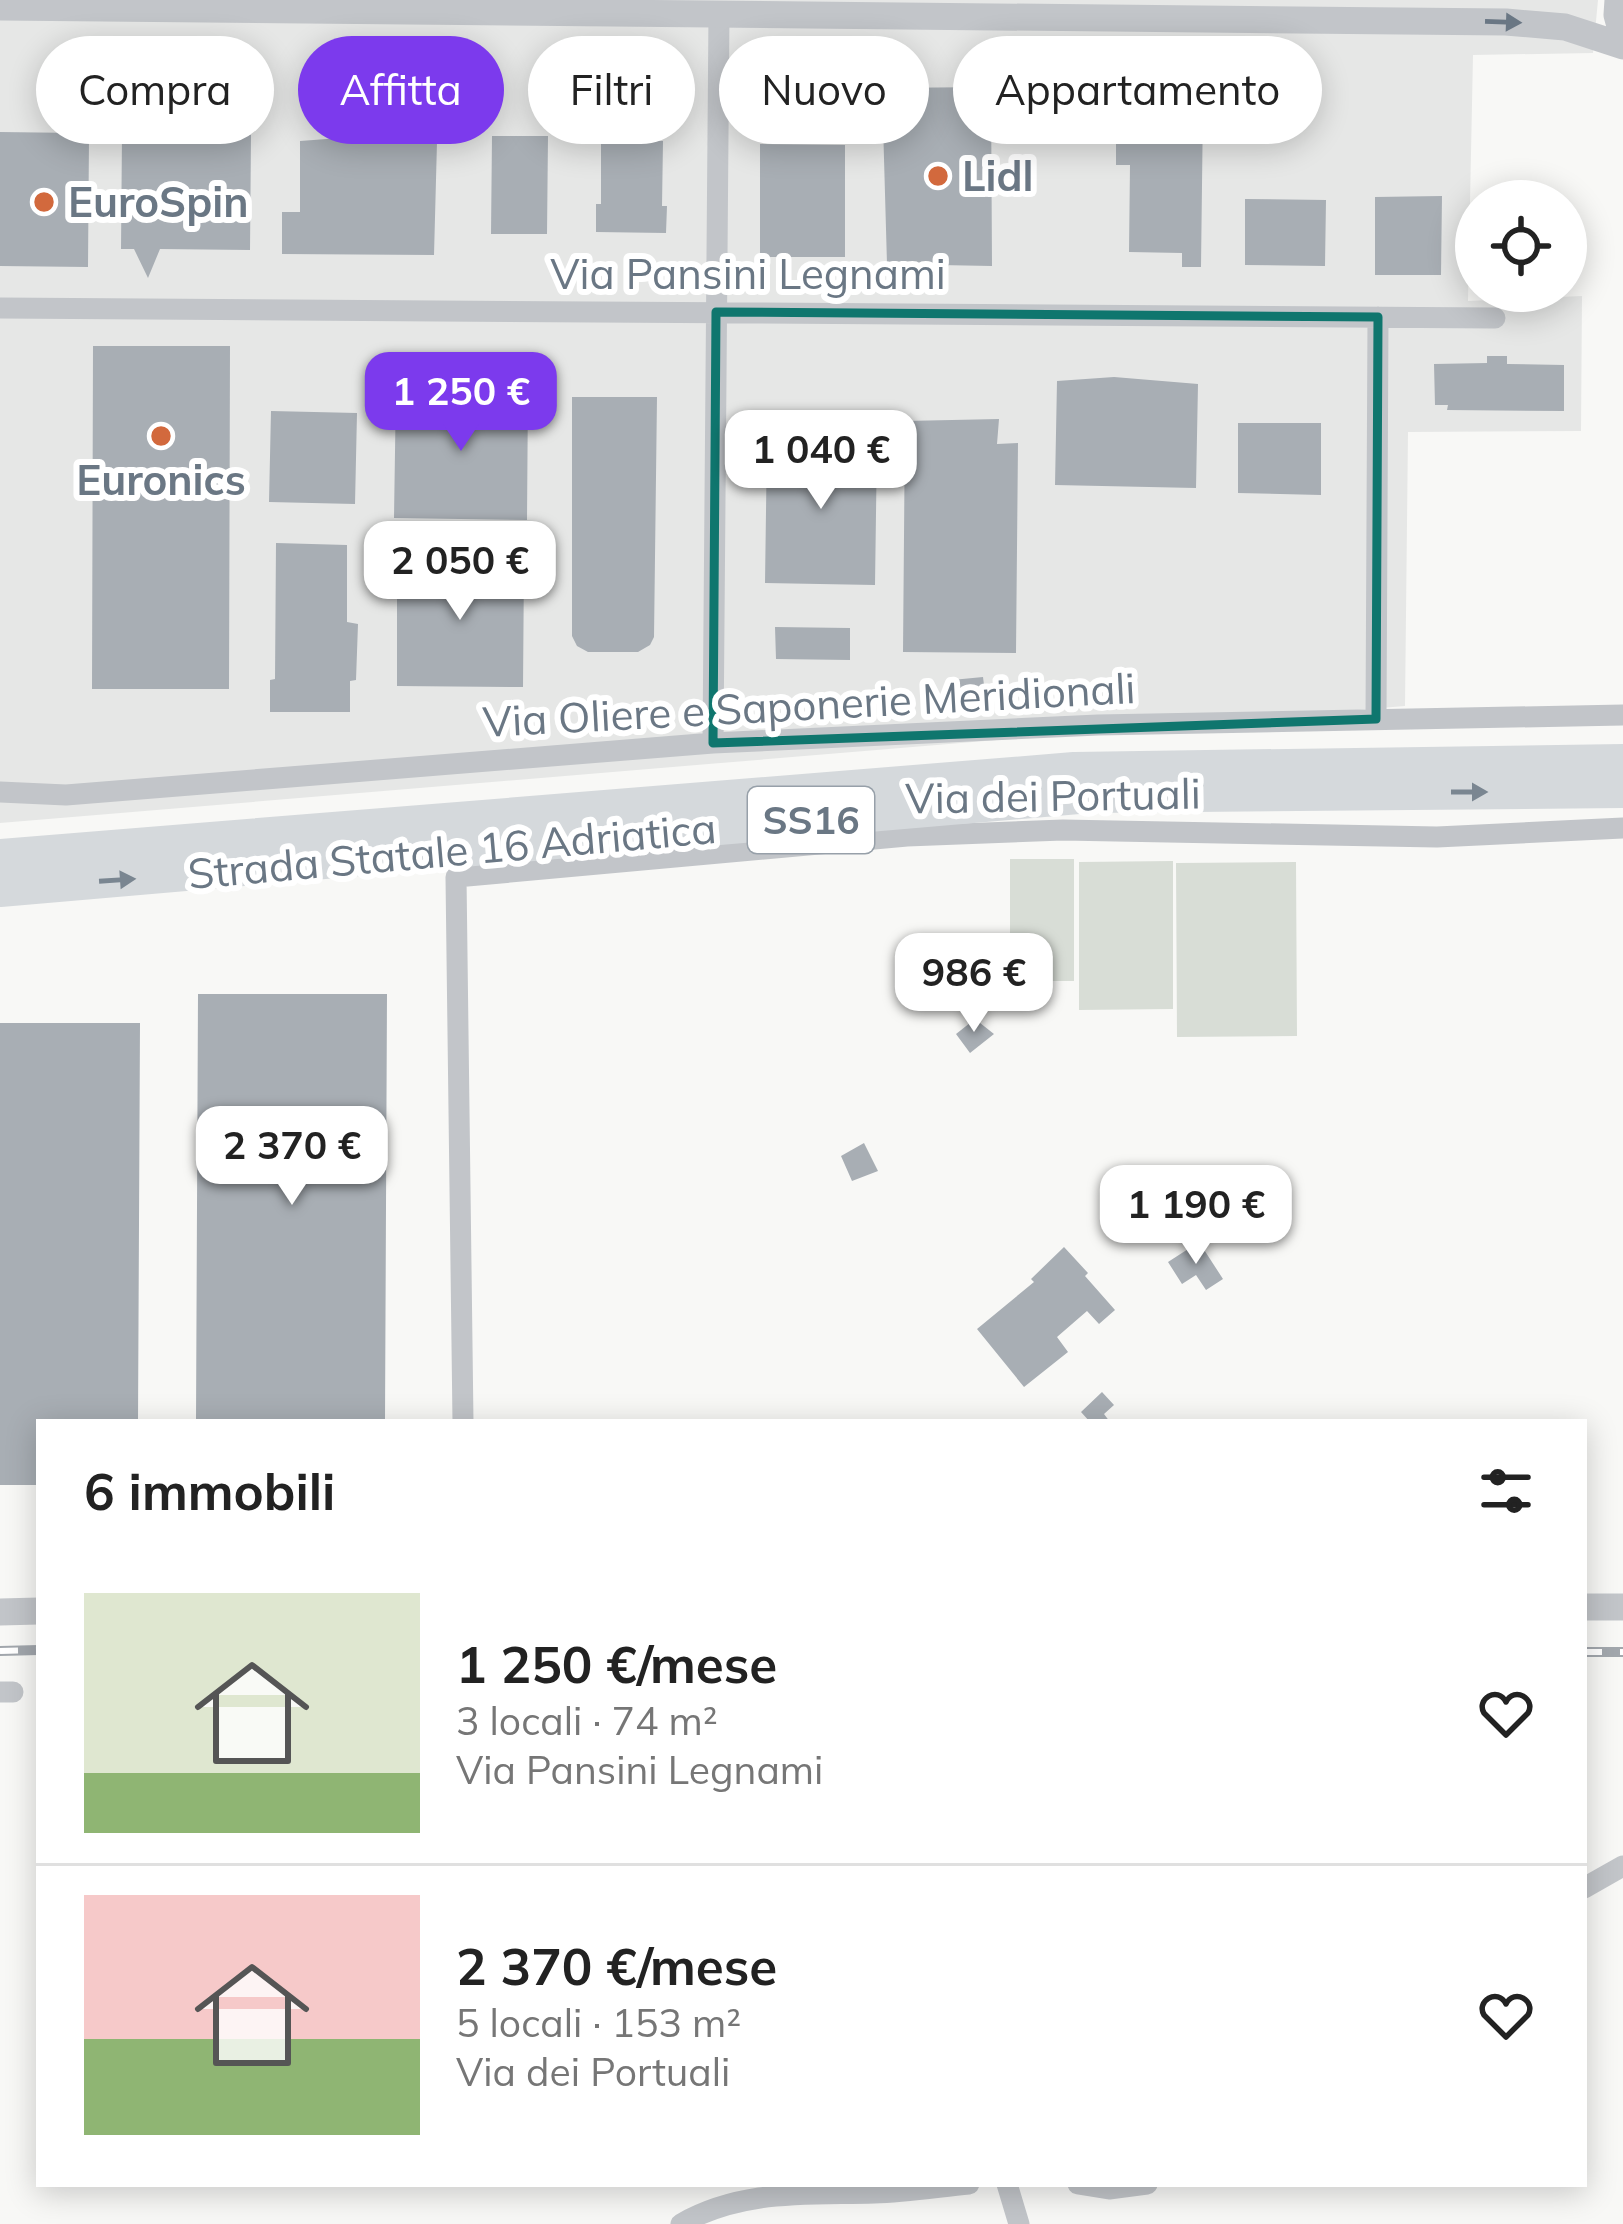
<!DOCTYPE html>
<html lang="it">
<meta charset="utf-8">
<style>
:root{--surface:#fff;--page:#f2f2f2;--text:#222;--muted:#767676;--line:#e0e0e0;--accent:#7c3aed}
body{margin:0;font-family:Mulish,sans-serif;background:var(--page);color:var(--text);height:100vh;display:flex;flex-direction:column;font-size:45px;white-space:nowrap}
*{box-sizing:border-box;margin:0}
p{font-size:39px;color:var(--muted)}
.icon{flex:none;width:66px;height:66px;fill:none;stroke:currentColor;stroke-width:2;stroke-linecap:round;stroke-linejoin:round}
.map{position:relative;flex:1;overflow:hidden}
.panel{position:absolute;left:36px;top:1419px;width:1551px;height:768px;display:flex;flex-direction:column;background:var(--surface);border-radius:0px;box-shadow:0 6px 30px #0003}
.panel>*{flex:none}
.top-card{position:absolute;left:36px;top:36px;width:1551px;height:108px;display:flex;gap:24px}
.fabs{position:absolute;left:1455px;top:180px;display:grid;gap:24px}
.fabs a{display:grid;place-items:center;width:132px;height:132px;border-radius:50%;background:var(--surface);box-shadow:0 6px 30px #0003;font-size:60px}
.price{position:absolute;translate:-50% -102px;padding:0 27px;border-radius:24px;background:#fff;color:#222;font-size:39px;line-height:78px;filter:drop-shadow(0 3px 6px #0008)}
.price::after{content:'';position:absolute;left:50%;top:72px;width:36px;height:27px;margin-left:-18px;background:inherit;clip-path:polygon(0 0,100% 0,50% 100%)}
.price.on{background:var(--accent);color:#fff}
ul{padding:0;list-style:none}
li{display:flex;align-items:center;gap:36px;height:300px;padding:0 48px}
li+li{border-top:3px solid var(--line)}
li span{display:grid;place-items:center;flex:none;width:336px;height:240px;border-radius:0px;color:#555}
li>.icon{margin-inline-start:auto}
span .icon{width:144px;height:144px;fill:#fffc;stroke-width:1}
li b{font-size:51px}
h2{display:flex;justify-content:space-between;align-items:center;height:144px;padding:0 48px;font-size:51px}
.pill{padding:0 42px;border-radius:54px;background:var(--surface);box-shadow:0 6px 30px #0003;font-size:42px;line-height:108px}
.pill.on{background:var(--accent);color:#fff}
.map>svg:first-child{display:block}
.built{fill:#e6e7e6}
.green{fill:#d8ddd6}
.building{fill:#a8aeb4}
.lines{fill:none;stroke-linecap:round;stroke-linejoin:round}
.minor{stroke:#c2c5c9;stroke-width:21}
.tertiary{stroke:#c2c5c9;stroke-width:27}
.trunk{stroke:#d5d9dc;stroke-width:36}
.rail-casing{stroke:#a2a7ad;stroke-width:10}
.rail{stroke:#fff;stroke-width:6;stroke-dasharray:18;stroke-linecap:butt}
.oneway{fill:#6a7784}
.oneway2{fill:#7a8691}
.marked{fill:none;stroke:#0f766e;stroke-width:9;stroke-linejoin:round}
.poi-dot{fill:#d2693d;stroke:#fff;stroke-width:4.5}
.labels{text-anchor:middle;stroke-width:12;stroke-linejoin:round;paint-order:stroke}
.shield{fill:#fff;stroke:#97a0a9;stroke-width:3}
.shield-label{font-size:39px;font-weight:bold;fill:#6a7784}
.poi-label{font-size:42px;font-weight:bold;fill:#6a7784;stroke:#fff;text-anchor:start}
.street-label{font-size:42px;fill:#6a7784;stroke:#fff}
</style>
<div class="map">
<svg width="1623" height="2224" viewBox="0 0 1623 2224">
<rect width="100%" height="100%" fill="#f8f8f6"/>
<!-- built -->
<path class="built" d="M0 0H1598L1593 53 1473 55 1468 301 1582 296 1581 431 1408 432 1405 706 0 823Z"/>
<!-- green -->
<path class="green" d="M1010 859H1074V981H1010Z
M1173 861V1009L1079 1010V862Z
M1296 862 1297 1036 1177 1037 1176 863Z"/>
<!-- building -->
<path class="building" d="M991 87 992 266 887 264 882 88Z
M1116 104H1203L1201 267H1182V253L1129 252 1130 165H1116Z
M0 132 77 133V137H89L88 267 0 266Z
M122 134 251 135 250 250 160 249 148 278 134 249H121Z
M492 136H548L547 234H491Z
M340 138 437 142 434 255 282 254V212H300V141Z
M601 139 663 141 662 206H667L666 233 596 232V204H601Z
M760 144 845 145V257H760Z
M1442 196 1441 275H1375V197Z
M1245 199 1326 200 1325 266 1245 265Z
M93 346H230L229 689H92Z
M1487 356H1507V364L1564 365V411L1447 410 1448 405H1435L1434 364 1487 363Z
M1114 377 1198 384 1196 488 1055 485 1057 381Z
M396 387 528 389 527 520 394 518Z
M572 397H657L654 637 650 645 638 652H588L577 646 572 636Z
M271 411 357 413 355 504 269 502Z
M999 419 997 444 1018 443 1016 653 903 652 905 421Z
M1238 423H1321V495L1238 493Z
M767 440 877 442 875 585 765 583Z
M276 543 347 545V622L358 624 356 680 350 681V712H270V680L275 679Z
M397 560 524 561 523 687 397 686Z
M775 627 850 628V660L776 659Z
M983 677 985 693 953 696 952 680Z
M198 994H387L385 1422H196Z
M975 1019 994 1034 970 1053 956 1034Z
M0 1023H140L138 1422H39V1485H0Z
M864 1143 878 1171 852 1181 841 1156Z
M1250 1180 1277 1207 1252 1231 1226 1205Z
M1199 1242 1223 1279 1206 1290 1196 1275 1182 1284 1168 1262Z
M1064 1247 1088 1273 1085 1276 1115 1310 1099 1324 1087 1311 1057 1337 1068 1352 1024 1387 977 1329 1034 1282 1031 1279Z
M1102 1392 1114 1405 1104 1414 1110 1422H1090L1081 1412Z"/>
<g class="lines">
<!-- minor -->
<path class="minor" d="M0 308 1495 318
M1376 719 1378 317
M713 743 719 12
M0 792 66 795 713 743 1098 725 1623 715
M463 1422 456 877 907 836 1063 830 1437 837 1623 828
M0 1692H13
M1584 1888 1623 1866
M1007 2184 1019 2224
M1078 2184 1109 2189 1147 2184
M681 2224C742 2189 807 2195 874 2193 906 2192 938 2187 969 2184"/>
<!-- tertiary -->
<path class="tertiary" d="M1618 0 1617 15 1623 37
M0 7 1506 22 1565 27 1623 46
M1584 1607H1623
M0 1612 39 1611"/>
<!-- trunk -->
<path class="trunk" d="M0 857 1074 770 1623 762
M0 889 1090 795 1623 790"/>
<defs>
<path id="rail" d="M0 1651 39 1650
M1584 1652H1623"/>
</defs>
<!-- rail casing -->
<use href="#rail" class="rail-casing"/>
<!-- rail -->
<use href="#rail" class="rail"/>
</g>
<!-- one-way arrows -->
<defs><path id="oneway-solid" d="M-6-.8H1V-3.2L6.5 0L1 3.2V.8H-6Z" transform="scale(3)"/></defs>
<use class="oneway" href="#oneway-solid" transform="translate(1503 22) rotate(2)"/>
<g class="oneway2">
<use href="#oneway-solid" transform="translate(1469 792)"/>
<use href="#oneway-solid" transform="translate(117 880) rotate(-4)"/>
</g>
<!-- marked area -->
<path class="marked" d="M716 312 1378 317 1376 719 713 743Z"/>
<!-- markers -->
<g class="poi-dot">
<circle cx="938" cy="176" r="12"/>
<circle cx="44" cy="202" r="12"/>
<circle cx="161" cy="436" r="12"/>
</g>
<g class="labels">
<!-- shield labels -->
<rect class="shield" x="748" y="787" width="126" height="66" rx="9"/>
<g class="shield-label">
<text x="811" y="834">SS16</text>
</g>
<!-- poi labels -->
<g class="poi-label">
<text x="962" y="191">Lidl</text>
<text x="68" y="217">EuroSpin</text>
<text x="161" y="495" text-anchor="middle">Euronics</text>
</g>
<!-- street labels -->
<g class="street-label">
<text x="748" y="289">Via Pansini Legnami</text>
<text transform="translate(809 705) rotate(-3)" y="15">Via Oliere e Saponerie Meridionali</text>
<text transform="translate(1053 796) rotate(-1)" y="15">Via dei Portuali</text>
<text transform="translate(452 851) rotate(-5)" y="15">Strada Statale 16 Adriatica</text>
</g>
</g>
</svg>
<div class="fabs">
<a><svg class="icon" aria-label="locate" viewBox="0 0 24 24"><circle cx="12" cy="12" r="6"/><path d="M12 2v4M12 18v4M2 12h4M18 12h4"/></svg></a>
</div>
<b class="price on" style="left:461px;top:454px">1 250 €</b>
<b class="price" style="left:821px;top:512px">1 040 €</b>
<b class="price" style="left:460px;top:623px">2 050 €</b>
<b class="price" style="left:974px;top:1035px">986 €</b>
<b class="price" style="left:292px;top:1208px">2 370 €</b>
<b class="price" style="left:1196px;top:1267px">1 190 €</b>
<div class="top-card">
<a class="pill">Compra</a>
<a class="pill on">Affitta</a>
<a class="pill">Filtri</a>
<a class="pill">Nuovo</a>
<a class="pill">Appartamento</a>
</div>
<section class="panel">
<h2>6 immobili<svg class="icon" aria-label="filters" viewBox="0 0 24 24"><path d="M4 7h16M4 17h16"/><circle cx="9" cy="7" r="2"/><circle cx="15" cy="17" r="2"/></svg></h2>
<ul>
<li><span style="background:linear-gradient(#dfe7d0 75%,#8fb573 0)"><svg class="icon" aria-label="home" viewBox="0 0 24 24"><path d="M3 11l9-7 9 7M6 9v11h12V9"/></svg></span><div><b>1 250 €/mese</b><p>3 locali · 74 m²</p><p>Via Pansini Legnami</p></div><svg class="icon" aria-label="heart" viewBox="0 0 24 24"><path d="M12 20l-8-8c-3-5 5-10 8-4 3-6 11-1 8 4z"/></svg></li>
<li><span style="background:linear-gradient(#f6c9c9 60%,#8fb573 0)"><svg class="icon" aria-label="home" viewBox="0 0 24 24"><path d="M3 11l9-7 9 7M6 9v11h12V9"/></svg></span><div><b>2 370 €/mese</b><p>5 locali · 153 m²</p><p>Via dei Portuali</p></div><svg class="icon" aria-label="heart" viewBox="0 0 24 24"><path d="M12 20l-8-8c-3-5 5-10 8-4 3-6 11-1 8 4z"/></svg></li>
</ul>
</section>
</div>
